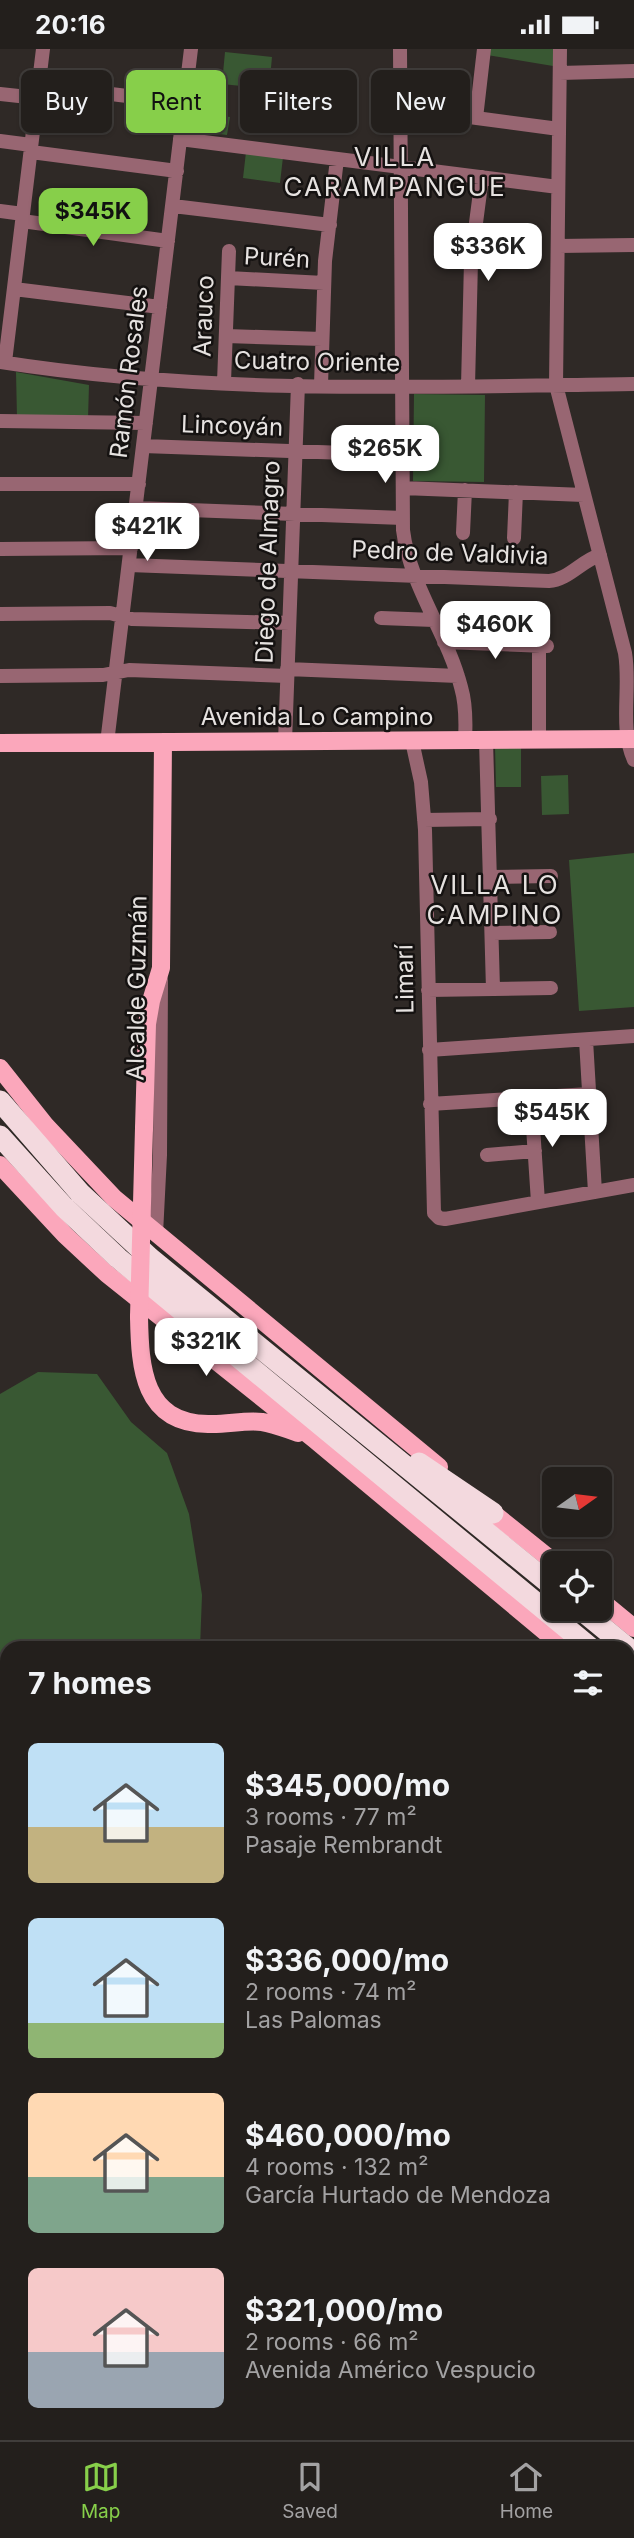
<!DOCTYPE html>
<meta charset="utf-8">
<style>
:root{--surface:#231f1c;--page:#2b2725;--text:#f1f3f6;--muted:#a3a2a3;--line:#403d3b;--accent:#87cf4a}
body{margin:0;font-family:Inter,sans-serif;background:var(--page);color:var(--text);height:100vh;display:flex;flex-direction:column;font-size:26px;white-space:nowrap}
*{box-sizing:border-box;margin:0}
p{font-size:23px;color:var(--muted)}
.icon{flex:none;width:38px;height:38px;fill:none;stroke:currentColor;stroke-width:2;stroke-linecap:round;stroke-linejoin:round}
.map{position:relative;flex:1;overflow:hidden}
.panel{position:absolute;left:0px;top:1592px;width:635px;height:800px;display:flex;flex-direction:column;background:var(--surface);border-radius:21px 21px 0 0;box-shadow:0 2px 5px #0004,0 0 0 2px var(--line)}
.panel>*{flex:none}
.guide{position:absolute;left:21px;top:21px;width:593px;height:63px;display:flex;gap:14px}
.needle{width:46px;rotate:76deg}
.buttons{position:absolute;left:542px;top:1418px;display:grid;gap:14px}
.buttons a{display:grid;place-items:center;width:70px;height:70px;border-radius:10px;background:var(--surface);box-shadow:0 2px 5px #0004,0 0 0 2px var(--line);font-size:35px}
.price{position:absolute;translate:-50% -60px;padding:0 16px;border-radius:14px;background:#fff;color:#222;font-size:23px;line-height:46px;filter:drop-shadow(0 2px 4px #0008)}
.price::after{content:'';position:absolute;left:50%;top:42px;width:21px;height:16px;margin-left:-10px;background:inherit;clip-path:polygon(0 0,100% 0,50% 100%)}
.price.current{background:var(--accent);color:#111}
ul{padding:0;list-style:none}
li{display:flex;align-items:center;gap:21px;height:175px;padding:0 28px}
li span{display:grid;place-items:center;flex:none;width:196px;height:140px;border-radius:10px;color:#555}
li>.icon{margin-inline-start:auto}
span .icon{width:84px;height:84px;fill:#fffc;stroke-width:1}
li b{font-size:30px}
h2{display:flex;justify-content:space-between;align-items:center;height:84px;padding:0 28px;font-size:30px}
.pill{padding:0 24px;border-radius:10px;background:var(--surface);box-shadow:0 2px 5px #0004,0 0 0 2px var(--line);font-size:24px;line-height:63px}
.pill.current{background:var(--accent);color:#111}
.status{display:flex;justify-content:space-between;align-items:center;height:49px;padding:0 35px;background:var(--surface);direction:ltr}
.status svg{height:19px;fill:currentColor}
.menu{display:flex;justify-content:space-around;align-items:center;height:98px;border-top:2px solid var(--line);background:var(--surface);font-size:19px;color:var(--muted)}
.menu a{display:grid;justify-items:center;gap:4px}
.menu .current{color:var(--accent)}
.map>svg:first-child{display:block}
.green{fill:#395833}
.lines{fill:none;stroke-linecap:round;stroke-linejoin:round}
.minor{stroke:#986672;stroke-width:14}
.major{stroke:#fba7bb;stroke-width:18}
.highway{stroke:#f3d9de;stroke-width:21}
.major-bridge{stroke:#fba7bb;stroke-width:18}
.labels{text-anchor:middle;stroke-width:5;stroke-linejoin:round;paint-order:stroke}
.street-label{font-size:24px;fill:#e6e2e0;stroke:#151211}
.neighbourhood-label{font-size:26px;letter-spacing:2px;fill:#e6e2e0;stroke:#151211}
</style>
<div class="status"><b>20:16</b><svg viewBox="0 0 49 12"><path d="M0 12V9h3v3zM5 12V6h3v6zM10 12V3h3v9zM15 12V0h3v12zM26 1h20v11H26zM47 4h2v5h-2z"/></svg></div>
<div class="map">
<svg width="634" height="2391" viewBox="0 0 634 2391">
<rect width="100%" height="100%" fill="#2f2926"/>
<!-- green -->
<path class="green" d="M487 0H555L553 17 487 6Z
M225 3 272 8 269 40 222 35Z
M195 64 230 68 227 86 192 82Z
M246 103 283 108 280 134 243 129Z
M16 323 89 336 88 370 17 369Z
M414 345 485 346 484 433 413 432Z
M495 698H521V738H496Z
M568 726 569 765 542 766 541 727Z
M634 804V958L579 962 569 811Z
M38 1323 97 1325 131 1373 167 1404 189 1465 202 1546 200 1599 7 1600V1907L0 1900V1345Z
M7 2294V2385H518L522 2391H0V2304Z"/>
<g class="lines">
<!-- minor -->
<path class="minor" d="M400 0 403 481C410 538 447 583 461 638 466 655 466 673 465 691
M560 0 556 336 625 604C631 640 619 678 634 711
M560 24 634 22
M38 36 184 54
M0 45 37 49
M401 59 559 80
M476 69 484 0
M180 90 558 138
M0 92 31 96
M31 103 177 122
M173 157 330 176
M0 162 23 165
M22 172 168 192
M558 197 634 196
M228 229 324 234
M14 240 160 258
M226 287 322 290
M0 313C208 346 424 338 634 335
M5 313 43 0
M224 333 229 202
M321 336 325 212 337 110
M468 337 471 212 482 128
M0 372 146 374
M143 397 403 406
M0 435H139
M403 439 584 446
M136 459 403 469
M463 484 465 441
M514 489 516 443
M0 500 131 499
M129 516 549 532C568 531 581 512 600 506
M0 565 110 564 132 570 289 574
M381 569 434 571
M444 593 547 597
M287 620 458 627
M0 627 103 626 129 621 287 627
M486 691 493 940
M539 691V596
M412 692 421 733 425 781 434 1164 439 1169 445 1170 634 1136
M285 693 298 335
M107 694 191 0
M424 771 490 770
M491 828 551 827
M492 884 550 883
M428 941 551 939
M586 991 595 1143
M429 1001 634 987
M531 1048 538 1153
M430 1055 589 1045
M487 1106 535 1102
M156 1185 160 1106 161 931
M628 1735 634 1734
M551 2385 553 2391"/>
<!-- major -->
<path class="major" d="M0 694 634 690
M0 1019 46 1077 114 1149 439 1418
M144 1079 147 975 151 952 161 919 163 693
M0 1116 65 1186 107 1225 314 1390 566 1600
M139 1268C140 1319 143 1374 208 1375 226 1376 244 1371 262 1373 275 1375 286 1380 298 1384
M484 1457 555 1514
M600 1551 634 1579
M628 1650 634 1655"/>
<!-- highway -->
<path class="highway" d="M0 1052 80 1144 150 1209 555 1539
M0 1087 64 1158 118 1209 592 1600
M419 1414 493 1464
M579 1559 634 1604
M628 1629 634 1633"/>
<!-- major-bridge -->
<path class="major-bridge" d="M139 1268 144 1079"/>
</g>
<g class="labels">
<!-- street labels -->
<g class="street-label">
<text transform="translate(277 209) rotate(3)" y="8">Purén</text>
<text transform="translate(204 267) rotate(-88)" y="8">Arauco</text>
<text transform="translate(317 313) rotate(1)" y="8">Cuatro Oriente</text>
<text transform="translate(129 323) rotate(-83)" y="8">Ramón Rosales</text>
<text transform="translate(232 377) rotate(2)" y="8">Lincoyán</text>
<text transform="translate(450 504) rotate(2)" y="8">Pedro de Valdivia</text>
<text transform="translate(268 513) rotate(-88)" y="8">Diego de Almagro</text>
<text x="317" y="676">Avenida Lo Campino</text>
<text transform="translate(405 930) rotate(-91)" y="8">Limarí</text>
<text transform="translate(137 939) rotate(-89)" y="8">Alcalde Guzmán</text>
</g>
<!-- neighbourhood labels -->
<g class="neighbourhood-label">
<text x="395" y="117">VILLA<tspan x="395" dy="30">CARAMPANGUE</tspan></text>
<text x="495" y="845">VILLA LO<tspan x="495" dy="30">CAMPINO</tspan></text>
</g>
</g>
</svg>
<div class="buttons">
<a><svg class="needle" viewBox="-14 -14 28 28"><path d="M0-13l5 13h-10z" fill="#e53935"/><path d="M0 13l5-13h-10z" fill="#a3a2a3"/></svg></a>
<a><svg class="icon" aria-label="locate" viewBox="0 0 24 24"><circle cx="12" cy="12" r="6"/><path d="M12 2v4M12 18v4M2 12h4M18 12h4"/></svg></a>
</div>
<b class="price current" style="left:93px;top:199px">$345K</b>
<b class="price" style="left:488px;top:234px">$336K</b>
<b class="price" style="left:385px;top:436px">$265K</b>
<b class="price" style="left:147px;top:514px">$421K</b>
<b class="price" style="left:495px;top:612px">$460K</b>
<b class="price" style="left:552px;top:1100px">$545K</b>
<b class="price" style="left:206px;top:1329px">$321K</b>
<div class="guide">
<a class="pill">Buy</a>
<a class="pill current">Rent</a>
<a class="pill">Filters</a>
<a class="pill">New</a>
</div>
<section class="panel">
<h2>7 homes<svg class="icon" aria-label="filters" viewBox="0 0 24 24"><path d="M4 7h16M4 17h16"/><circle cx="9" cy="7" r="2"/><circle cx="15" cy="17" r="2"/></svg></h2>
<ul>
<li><span style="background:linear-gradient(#bfe0f5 60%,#c2b280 0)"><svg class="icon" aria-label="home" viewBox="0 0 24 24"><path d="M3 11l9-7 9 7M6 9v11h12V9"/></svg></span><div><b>$345,000/mo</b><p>3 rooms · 77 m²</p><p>Pasaje Rembrandt</p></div></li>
<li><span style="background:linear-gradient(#bfe0f5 75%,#8fb573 0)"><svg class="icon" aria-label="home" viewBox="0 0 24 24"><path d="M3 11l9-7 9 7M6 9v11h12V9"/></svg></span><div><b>$336,000/mo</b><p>2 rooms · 74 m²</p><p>Las Palomas</p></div></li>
<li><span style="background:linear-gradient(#ffd9b3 60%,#7fa58c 0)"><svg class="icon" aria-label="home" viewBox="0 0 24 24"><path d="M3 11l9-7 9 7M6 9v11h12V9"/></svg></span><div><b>$460,000/mo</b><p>4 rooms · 132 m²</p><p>García Hurtado de Mendoza</p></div></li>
<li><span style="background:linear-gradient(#f6c9c9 60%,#9aa5b1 0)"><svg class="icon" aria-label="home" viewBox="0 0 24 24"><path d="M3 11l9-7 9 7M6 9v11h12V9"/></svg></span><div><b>$321,000/mo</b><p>2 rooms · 66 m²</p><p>Avenida Américo Vespucio</p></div></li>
</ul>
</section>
</div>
<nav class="menu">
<a class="current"><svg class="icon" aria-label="map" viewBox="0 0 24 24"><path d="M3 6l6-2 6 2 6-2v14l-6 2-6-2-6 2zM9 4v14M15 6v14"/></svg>Map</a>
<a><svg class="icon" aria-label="saved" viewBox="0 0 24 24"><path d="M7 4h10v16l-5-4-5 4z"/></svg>Saved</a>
<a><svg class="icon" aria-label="home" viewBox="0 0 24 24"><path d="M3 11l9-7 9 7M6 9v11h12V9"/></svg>Home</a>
</nav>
